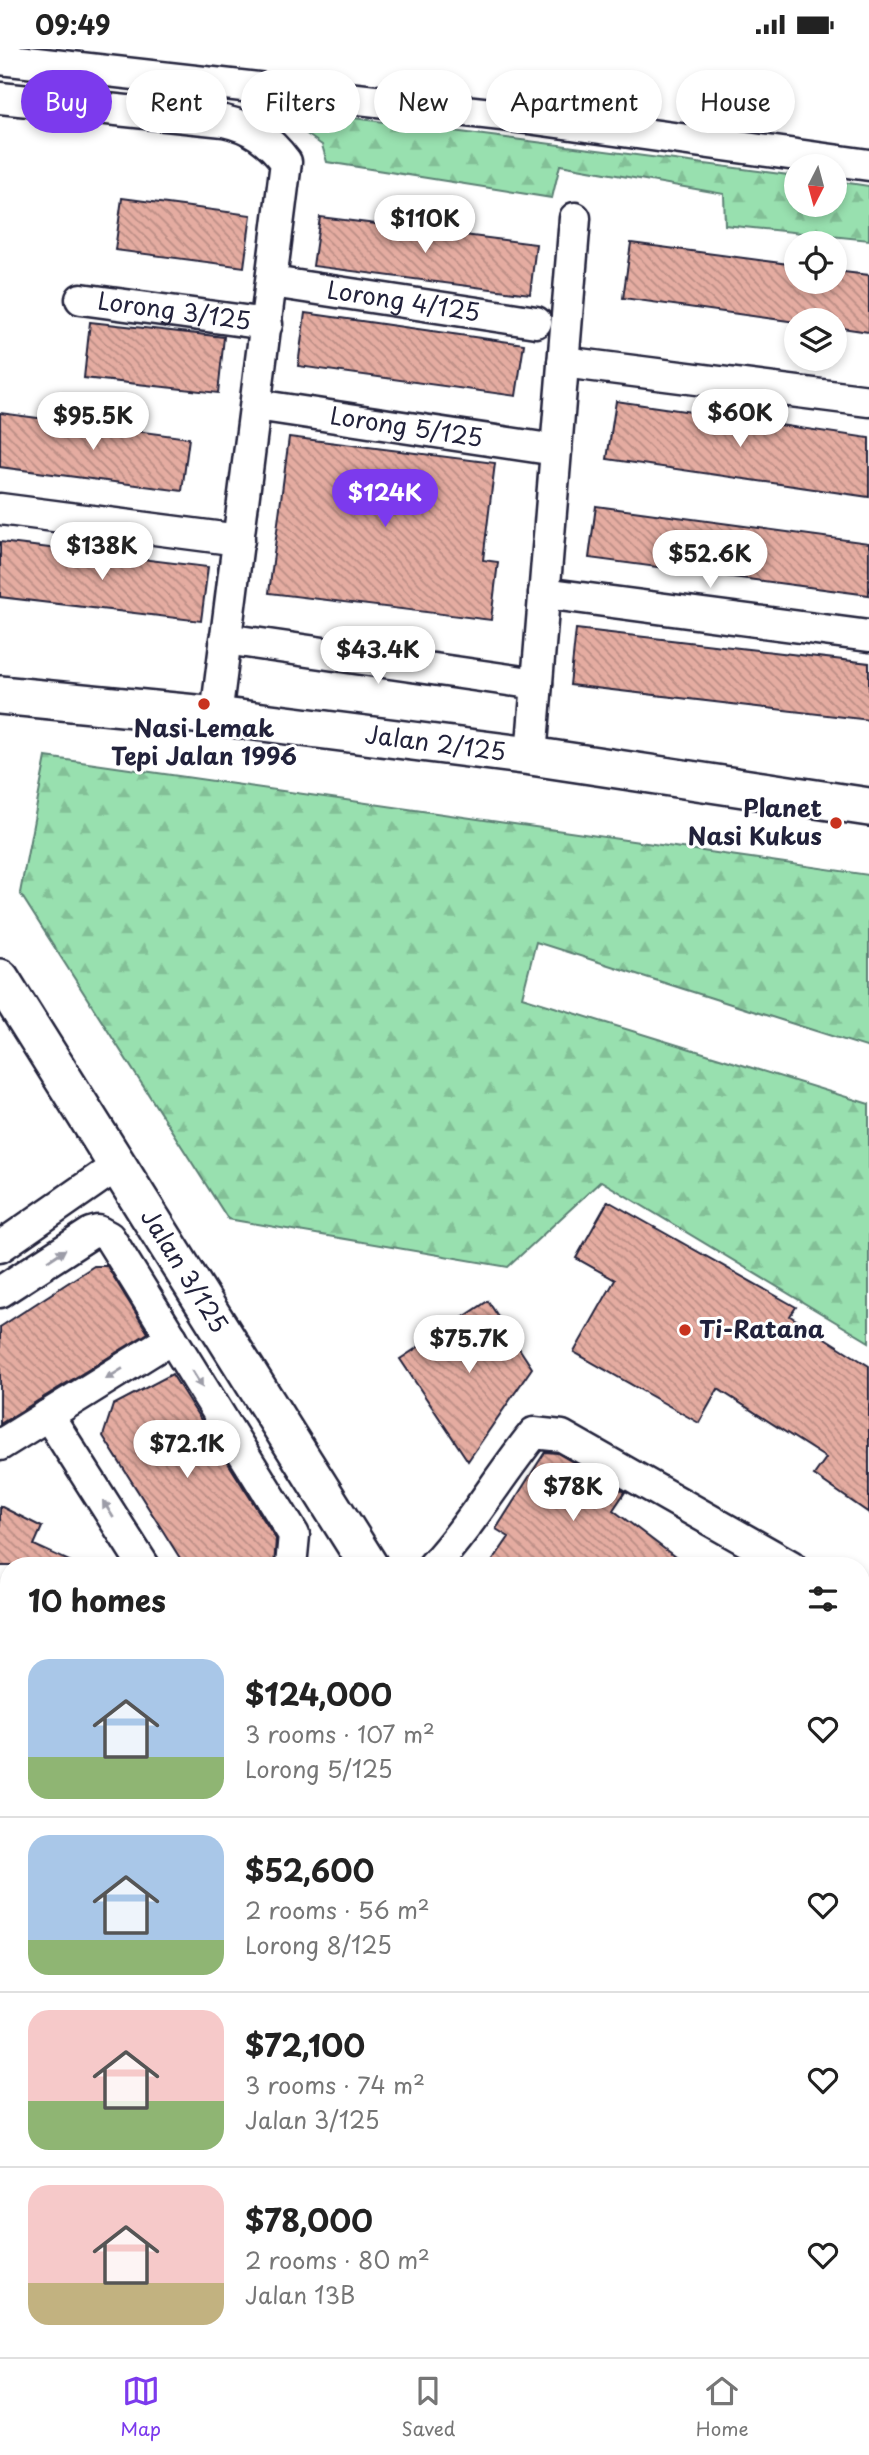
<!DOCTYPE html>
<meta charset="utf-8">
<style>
:root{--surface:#fff;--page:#f6f6f6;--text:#222;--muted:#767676;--line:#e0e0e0;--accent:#7c3aed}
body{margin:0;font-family:"Playpen Sans",sans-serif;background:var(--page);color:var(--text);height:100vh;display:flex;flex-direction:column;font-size:26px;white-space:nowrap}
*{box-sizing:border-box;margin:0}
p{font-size:23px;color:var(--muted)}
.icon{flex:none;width:38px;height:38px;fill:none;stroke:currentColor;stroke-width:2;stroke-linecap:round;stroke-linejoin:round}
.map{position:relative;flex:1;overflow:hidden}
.sheet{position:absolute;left:0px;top:1508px;width:870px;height:800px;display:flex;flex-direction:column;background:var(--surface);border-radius:28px 28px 0 0;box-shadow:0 4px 10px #0003}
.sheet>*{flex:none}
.hud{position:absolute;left:21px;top:21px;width:828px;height:63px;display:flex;gap:14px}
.needle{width:46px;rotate:186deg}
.tools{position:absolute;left:784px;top:105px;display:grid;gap:14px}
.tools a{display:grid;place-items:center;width:63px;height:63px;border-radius:50%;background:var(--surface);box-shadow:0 4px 10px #0003;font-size:35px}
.price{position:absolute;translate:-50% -60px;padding:0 16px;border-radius:24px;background:#fff;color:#222;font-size:23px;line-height:46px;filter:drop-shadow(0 2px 4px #0008)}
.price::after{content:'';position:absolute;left:50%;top:42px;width:21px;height:16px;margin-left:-10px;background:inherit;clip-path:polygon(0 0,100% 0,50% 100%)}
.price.on{background:var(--accent);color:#fff}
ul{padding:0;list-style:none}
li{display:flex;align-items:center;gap:21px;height:175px;padding:0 28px}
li+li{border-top:2px solid var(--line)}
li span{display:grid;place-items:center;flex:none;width:196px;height:140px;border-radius:21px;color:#555}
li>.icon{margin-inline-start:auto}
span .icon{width:84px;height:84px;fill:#fffc;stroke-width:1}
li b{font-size:30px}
h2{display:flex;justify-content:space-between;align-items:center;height:84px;padding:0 28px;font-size:30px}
.tag{padding:0 24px;border-radius:32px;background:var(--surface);box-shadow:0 4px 10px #0003;font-size:24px;line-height:63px}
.tag.on{background:var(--accent);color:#fff}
.status{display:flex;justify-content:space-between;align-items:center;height:49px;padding:0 35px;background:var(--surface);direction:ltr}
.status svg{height:19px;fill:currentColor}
.tab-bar{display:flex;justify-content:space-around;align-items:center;height:98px;border-top:2px solid var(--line);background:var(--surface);font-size:19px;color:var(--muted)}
.tab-bar a{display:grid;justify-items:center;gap:4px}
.tab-bar .on{color:var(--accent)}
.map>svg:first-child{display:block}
.forest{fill:url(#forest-firs);stroke:#5d8175;stroke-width:2}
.building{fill:url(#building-back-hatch);stroke:#22223b;stroke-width:2}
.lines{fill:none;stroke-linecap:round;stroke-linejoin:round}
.minor-casing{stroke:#22223b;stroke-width:35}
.tertiary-casing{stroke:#22223b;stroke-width:42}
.minor{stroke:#fff;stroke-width:30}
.tertiary{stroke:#fff;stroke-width:37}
.rail-casing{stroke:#22223b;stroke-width:8}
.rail{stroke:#fff;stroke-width:5;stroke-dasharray:16;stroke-linecap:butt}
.oneway{fill:#9c9ca7}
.poi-dot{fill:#c8321e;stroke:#fff;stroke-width:2.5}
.labels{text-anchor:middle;stroke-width:6;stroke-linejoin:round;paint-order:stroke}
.street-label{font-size:24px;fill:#22223b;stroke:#fff}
.poi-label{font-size:24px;font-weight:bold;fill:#22223b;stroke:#fff}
</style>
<div class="status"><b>09:49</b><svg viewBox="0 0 49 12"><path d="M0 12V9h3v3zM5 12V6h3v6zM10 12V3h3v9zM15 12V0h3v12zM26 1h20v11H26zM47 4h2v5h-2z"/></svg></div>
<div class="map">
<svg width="869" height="2308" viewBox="0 0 869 2308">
<defs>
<pattern id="forest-firs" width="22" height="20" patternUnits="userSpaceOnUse" patternTransform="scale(1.75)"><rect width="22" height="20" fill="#98e0af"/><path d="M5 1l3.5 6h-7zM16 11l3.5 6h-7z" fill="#83c097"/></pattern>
<pattern id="building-back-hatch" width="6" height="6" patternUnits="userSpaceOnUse" patternTransform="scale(1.75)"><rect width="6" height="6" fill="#e5aca1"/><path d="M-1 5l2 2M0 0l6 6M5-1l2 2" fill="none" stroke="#b98c84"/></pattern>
</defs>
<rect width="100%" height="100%" fill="#fff"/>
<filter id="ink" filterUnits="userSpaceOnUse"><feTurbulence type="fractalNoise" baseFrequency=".0143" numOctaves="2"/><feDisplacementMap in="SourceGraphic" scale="14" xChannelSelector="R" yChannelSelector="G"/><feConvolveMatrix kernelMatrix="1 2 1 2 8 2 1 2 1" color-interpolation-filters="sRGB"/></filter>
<g filter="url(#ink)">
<!-- forest -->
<path class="forest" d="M269 58 796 127V156H835V132L869 137V191L725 176 724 145 560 116 552 149 327 113 322 96Z
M46 708 869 826V999L536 893 522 948 869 1055V1293L601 1132 508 1218 228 1170 20 844Z"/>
<!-- building -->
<path class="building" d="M122 149 251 166 244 218 115 201Z
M320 168 536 195 530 245 313 217Z
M631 194 796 216V233H835V222L869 226V283L835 278V271L796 273 623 249Z
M305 264 524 295 516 347 298 317Z
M90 273 224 288 218 344 84 329Z
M616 352 869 389V448L607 410Z
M0 364 189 389 182 442 0 418Z
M289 388 495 414 483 511 498 513 491 571 269 544Z
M596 457 869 494V546L589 509Z
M0 493 208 518 201 572 0 548Z
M576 580 869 614V671L570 636Z
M608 1152 796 1258 790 1267 869 1317V1464L814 1426 826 1409 718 1340 699 1374 574 1303 615 1231 576 1209Z
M94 1217H107L148 1284 0 1375V1278Z
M488 1252 532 1319 468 1412 400 1310Z
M172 1325 276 1490 274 1517H185L103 1387 113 1356Z
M545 1403 557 1404 625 1443 613 1461 687 1517H489L509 1488 496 1480Z
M0 1457 42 1478 34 1496 80 1517H0Z"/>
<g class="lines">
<defs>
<g id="minor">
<path d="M0 10 528 69 869 116"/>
<path d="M0 49 224 72C251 78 269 90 286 113L216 667"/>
<path id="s1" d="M272 233 536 273"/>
<path id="s2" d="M81 250 267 275"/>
<path d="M563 313 869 352"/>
<path id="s3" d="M256 356 556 401"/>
<path d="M0 460 239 491"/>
<path d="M544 544 869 587"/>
<path d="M225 590 537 635"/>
<path d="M531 707 575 169"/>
<path d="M0 1198 118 1116"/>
<path d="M0 1243 91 1184 98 1182 109 1188 294 1486 291 1517"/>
<path d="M48 1366 144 1517"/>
<path d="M0 1396 172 1289"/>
<path d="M433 1517C471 1476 499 1427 534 1384L562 1387 791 1517"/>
<path d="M861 1557 869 1562"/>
<path d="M0 1734 9 1739"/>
</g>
<g id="tertiary">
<path id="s4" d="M0 646 216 667 531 707 869 758"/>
<path id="s5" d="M0 929 369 1517"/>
<path d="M861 1906 869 1910"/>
</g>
</defs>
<!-- minor casing -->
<use href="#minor" class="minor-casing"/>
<!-- tertiary casing -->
<use href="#tertiary" class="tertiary-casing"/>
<!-- minor -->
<use href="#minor" class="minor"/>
<!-- tertiary -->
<use href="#tertiary" class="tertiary"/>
<defs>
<path id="rail" d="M0 1838 9 1845
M0 1857 9 1863
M387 2300 391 2308
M399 2300 404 2308"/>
</defs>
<!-- rail casing -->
<use href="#rail" class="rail-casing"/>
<!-- rail -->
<use href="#rail" class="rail"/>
</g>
<!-- one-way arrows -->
<defs><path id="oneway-solid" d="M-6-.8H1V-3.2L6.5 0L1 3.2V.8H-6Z" transform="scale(1.75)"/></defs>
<g class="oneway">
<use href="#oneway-solid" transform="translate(57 1206) rotate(-33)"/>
<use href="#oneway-solid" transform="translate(114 1325) rotate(148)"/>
<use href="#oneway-solid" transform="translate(197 1330) rotate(58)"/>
<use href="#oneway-solid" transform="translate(108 1460) rotate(-122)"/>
</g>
</g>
<!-- markers -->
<g class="poi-dot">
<circle cx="204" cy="655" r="7"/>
<circle cx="836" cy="774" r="7"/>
<circle cx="685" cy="1281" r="7"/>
</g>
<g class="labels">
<!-- street labels -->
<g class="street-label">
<text dy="8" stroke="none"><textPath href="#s1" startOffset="133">Lorong 4/125</textPath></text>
<text dy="8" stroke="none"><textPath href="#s2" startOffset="94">Lorong 3/125</textPath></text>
<text dy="8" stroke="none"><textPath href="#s3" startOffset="152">Lorong 5/125</textPath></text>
<text dy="8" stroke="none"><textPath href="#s4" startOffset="438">Jalan 2/125</textPath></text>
<text dy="8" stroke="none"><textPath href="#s5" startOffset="346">Jalan 3/125</textPath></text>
</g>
<!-- poi labels -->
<g class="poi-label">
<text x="204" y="688">Nasi Lemak<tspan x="204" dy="28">Tepi Jalan 1996</tspan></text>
<text x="822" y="768" text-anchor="end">Planet<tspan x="822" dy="28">Nasi Kukus</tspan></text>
<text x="699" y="1289" text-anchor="start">Ti-Ratana</text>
</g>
</g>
</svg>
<div class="tools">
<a><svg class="needle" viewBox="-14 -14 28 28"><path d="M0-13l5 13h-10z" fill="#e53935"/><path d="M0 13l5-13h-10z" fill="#767676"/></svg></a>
<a><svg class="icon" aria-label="locate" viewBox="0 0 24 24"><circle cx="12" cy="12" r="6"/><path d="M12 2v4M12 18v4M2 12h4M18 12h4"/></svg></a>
<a><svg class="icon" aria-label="layers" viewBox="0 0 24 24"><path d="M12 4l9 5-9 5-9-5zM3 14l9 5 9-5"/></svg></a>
</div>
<b class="price" style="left:425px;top:206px">$110K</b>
<b class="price" style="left:740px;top:400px">$60K</b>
<b class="price" style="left:93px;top:403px">$95.5K</b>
<b class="price on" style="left:385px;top:480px">$124K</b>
<b class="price" style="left:102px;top:533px">$138K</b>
<b class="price" style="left:710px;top:541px">$52.6K</b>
<b class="price" style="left:378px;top:637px">$43.4K</b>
<b class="price" style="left:469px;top:1326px">$75.7K</b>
<b class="price" style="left:187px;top:1431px">$72.1K</b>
<b class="price" style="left:573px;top:1474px">$78K</b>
<div class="hud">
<a class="tag on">Buy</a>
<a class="tag">Rent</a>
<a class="tag">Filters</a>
<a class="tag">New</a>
<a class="tag">Apartment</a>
<a class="tag">House</a>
</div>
<section class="sheet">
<h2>10 homes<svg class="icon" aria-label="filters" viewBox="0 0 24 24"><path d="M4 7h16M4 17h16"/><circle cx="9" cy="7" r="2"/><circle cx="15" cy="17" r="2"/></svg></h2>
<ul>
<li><span style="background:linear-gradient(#a9c7e8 70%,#8fb573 0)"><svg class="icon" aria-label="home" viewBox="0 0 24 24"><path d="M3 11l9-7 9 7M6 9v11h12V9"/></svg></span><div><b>$124,000</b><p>3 rooms · 107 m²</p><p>Lorong 5/125</p></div><svg class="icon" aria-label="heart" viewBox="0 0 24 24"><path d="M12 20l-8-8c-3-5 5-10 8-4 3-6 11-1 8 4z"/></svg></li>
<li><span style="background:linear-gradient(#a9c7e8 75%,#8fb573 0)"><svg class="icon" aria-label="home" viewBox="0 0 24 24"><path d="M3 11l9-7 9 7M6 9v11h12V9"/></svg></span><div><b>$52,600</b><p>2 rooms · 56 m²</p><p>Lorong 8/125</p></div><svg class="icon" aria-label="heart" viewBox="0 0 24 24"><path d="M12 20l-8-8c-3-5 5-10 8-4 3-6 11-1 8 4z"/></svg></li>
<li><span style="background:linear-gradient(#f6c9c9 65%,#8fb573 0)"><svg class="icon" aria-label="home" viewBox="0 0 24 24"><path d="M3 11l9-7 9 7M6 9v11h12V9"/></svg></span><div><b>$72,100</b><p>3 rooms · 74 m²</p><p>Jalan 3/125</p></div><svg class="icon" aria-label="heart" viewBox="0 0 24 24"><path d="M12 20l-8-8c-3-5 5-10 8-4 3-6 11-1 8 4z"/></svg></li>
<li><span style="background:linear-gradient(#f6c9c9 70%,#c2b280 0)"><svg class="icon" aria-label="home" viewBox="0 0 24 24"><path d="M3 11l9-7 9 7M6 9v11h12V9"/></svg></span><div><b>$78,000</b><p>2 rooms · 80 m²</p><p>Jalan 13B</p></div><svg class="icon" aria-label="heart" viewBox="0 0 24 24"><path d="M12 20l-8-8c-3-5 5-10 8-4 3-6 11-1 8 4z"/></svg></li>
</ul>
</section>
</div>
<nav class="tab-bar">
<a class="on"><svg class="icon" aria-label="map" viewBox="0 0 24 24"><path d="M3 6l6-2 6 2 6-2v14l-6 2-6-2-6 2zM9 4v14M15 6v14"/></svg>Map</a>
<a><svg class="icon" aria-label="saved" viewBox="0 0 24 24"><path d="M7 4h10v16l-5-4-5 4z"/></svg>Saved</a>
<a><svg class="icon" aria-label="home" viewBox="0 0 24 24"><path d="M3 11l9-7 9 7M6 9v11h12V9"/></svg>Home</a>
</nav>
